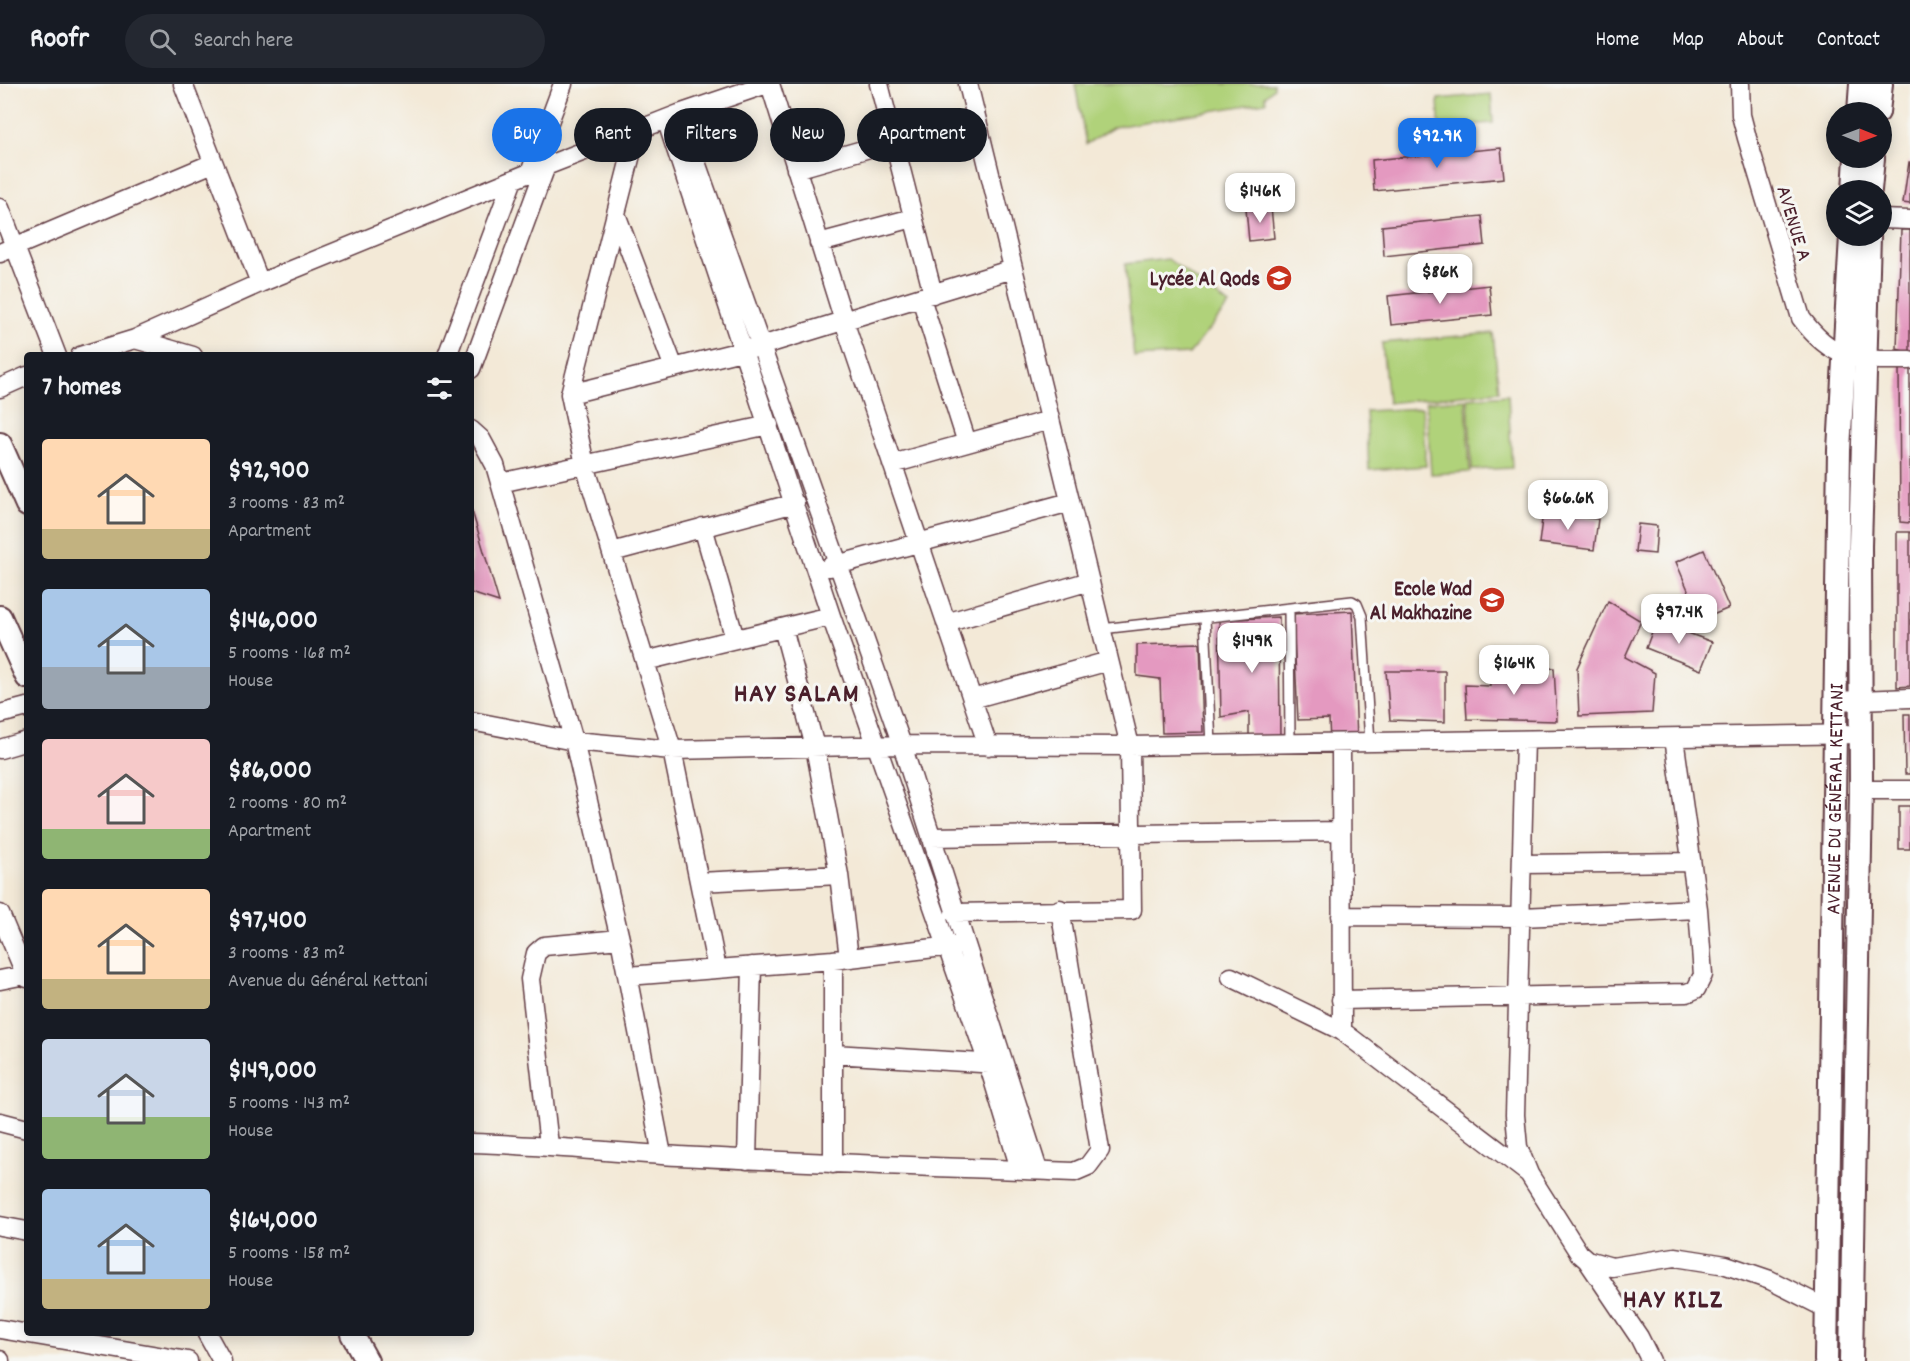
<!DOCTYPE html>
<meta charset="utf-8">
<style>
:root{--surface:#171b24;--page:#242831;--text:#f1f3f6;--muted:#9ea1a6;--line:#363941;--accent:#1a73e8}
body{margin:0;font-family:Dekko,sans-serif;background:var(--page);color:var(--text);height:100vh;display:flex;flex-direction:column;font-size:22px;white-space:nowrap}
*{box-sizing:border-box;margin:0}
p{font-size:20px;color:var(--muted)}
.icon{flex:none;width:33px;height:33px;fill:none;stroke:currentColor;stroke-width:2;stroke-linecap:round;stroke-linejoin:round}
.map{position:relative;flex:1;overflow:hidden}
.drawer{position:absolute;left:24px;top:268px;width:450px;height:984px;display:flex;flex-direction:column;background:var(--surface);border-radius:6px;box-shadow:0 3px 15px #0003}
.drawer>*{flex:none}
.banner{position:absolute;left:492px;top:24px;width:570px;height:54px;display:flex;gap:12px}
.needle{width:39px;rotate:91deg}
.tools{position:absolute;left:1826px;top:18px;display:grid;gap:12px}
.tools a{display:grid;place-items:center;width:66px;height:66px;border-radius:50%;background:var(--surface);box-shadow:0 3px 15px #0003;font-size:30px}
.price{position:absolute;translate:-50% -51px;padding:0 14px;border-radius:12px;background:#fff;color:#222;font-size:20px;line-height:39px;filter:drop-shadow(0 2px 3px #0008)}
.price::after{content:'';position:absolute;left:50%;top:36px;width:18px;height:14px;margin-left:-9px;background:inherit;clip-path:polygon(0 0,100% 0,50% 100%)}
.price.selected{background:var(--accent);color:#fff}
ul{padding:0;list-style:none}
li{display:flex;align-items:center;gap:18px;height:150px;padding:0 18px}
li span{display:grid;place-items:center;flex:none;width:168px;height:120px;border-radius:6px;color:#555}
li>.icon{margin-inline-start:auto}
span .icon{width:72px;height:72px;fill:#fffc;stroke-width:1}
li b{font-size:26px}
h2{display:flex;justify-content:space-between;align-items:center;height:72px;padding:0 18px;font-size:26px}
.chip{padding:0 21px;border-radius:27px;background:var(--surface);box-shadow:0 3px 15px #0003;font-size:21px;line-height:54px}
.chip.selected{background:var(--accent);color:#fff}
header{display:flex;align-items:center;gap:36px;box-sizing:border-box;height:84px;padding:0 30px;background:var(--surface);border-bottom:2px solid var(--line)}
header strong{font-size:28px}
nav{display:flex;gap:33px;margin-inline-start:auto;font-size:21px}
.search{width:420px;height:54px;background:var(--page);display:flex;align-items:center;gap:15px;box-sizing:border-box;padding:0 21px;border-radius:33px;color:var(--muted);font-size:22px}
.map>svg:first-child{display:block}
.green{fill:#b0d27a;stroke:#7d7852;stroke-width:1.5}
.building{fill:#e499c0}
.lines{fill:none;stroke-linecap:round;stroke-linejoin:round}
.service-casing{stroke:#633d45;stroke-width:12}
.minor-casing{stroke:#633d45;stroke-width:21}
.tertiary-casing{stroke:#633d45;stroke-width:26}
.service{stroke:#fff;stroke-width:9}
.minor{stroke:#fff;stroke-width:18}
.tertiary{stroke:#fff;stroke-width:22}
.labels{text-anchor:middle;stroke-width:6;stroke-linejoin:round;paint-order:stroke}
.street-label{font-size:21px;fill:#4a1f2b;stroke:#f6f6f2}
.poi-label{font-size:21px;font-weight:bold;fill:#4a1f2b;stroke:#f6f6f2;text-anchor:end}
.district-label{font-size:27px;font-weight:bold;letter-spacing:1.5px;fill:#4a1f2b;stroke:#f6f6f2}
</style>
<header>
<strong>Roofr</strong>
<div class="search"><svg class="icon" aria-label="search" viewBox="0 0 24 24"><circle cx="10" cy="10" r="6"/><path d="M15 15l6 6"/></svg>Search here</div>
<nav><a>Home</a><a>Map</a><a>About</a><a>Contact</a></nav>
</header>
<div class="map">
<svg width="1910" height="1277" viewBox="0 0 1910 1277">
<rect width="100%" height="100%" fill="#f6f6f2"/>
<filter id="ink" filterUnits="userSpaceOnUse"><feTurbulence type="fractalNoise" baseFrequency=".0167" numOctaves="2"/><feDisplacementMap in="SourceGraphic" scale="12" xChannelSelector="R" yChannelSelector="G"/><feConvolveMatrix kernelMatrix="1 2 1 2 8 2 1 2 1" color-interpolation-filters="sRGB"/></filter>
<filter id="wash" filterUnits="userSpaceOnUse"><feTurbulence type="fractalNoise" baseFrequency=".008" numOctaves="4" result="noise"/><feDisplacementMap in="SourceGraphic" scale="24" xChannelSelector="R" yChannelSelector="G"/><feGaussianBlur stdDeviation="1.35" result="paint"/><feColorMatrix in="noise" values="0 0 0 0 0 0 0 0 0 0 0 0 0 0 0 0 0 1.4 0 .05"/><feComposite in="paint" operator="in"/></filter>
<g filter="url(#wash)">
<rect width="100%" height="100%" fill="#f3e9d7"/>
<!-- green -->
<path class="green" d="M1075 0H1274V4L1265 12 1266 18 1114 43 1086 60Z
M1491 10 1493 39 1451 42V52L1440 53 1438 15Z
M1168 175 1229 221 1189 270 1134 273 1125 180Z
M1493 249 1499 307 1388 319 1382 259Z
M1508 311 1512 384 1472 386 1468 314Z
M1466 315 1470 388 1431 390 1426 318Z
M1422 324 1426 382 1369 386 1366 327Z"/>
<g id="blocks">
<!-- building -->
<path class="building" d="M1501 64 1504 94 1374 107 1372 76Z
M1909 78H1910V120L1903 119Z
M1271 123 1274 154 1249 157 1246 125Z
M1482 132 1485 161 1384 172 1382 142Z
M1901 146H1910V269L1897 265Z
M1489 201 1492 231 1391 241 1388 212Z
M1899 281H1910V439L1900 438Z
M471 427H472L499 518 471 509Z
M1543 428 1598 435 1594 466 1539 459Z
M1638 440 1657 442 1655 470 1635 468Z
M1897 448H1910V602L1897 603Z
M1704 466 1729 524 1701 536 1676 478Z
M1608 517 1641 537 1625 573 1655 589 1652 629 1579 632 1577 584Z
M1352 527 1357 657 1330 658 1329 635 1298 636 1293 530Z
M1279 533 1280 658H1249V628L1221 633 1219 536Z
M1656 537 1712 558 1701 586 1646 564Z
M1200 559 1203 648 1162 649 1160 595 1137 592V561Z
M1554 584 1557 637 1467 635 1465 601 1490 602 1489 587Z
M1386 587H1445V638L1390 636Z
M1904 630H1910V690H1905Z
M1899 722H1910V765H1899Z"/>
</g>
</g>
<g filter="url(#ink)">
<use href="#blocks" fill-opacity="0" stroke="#633d45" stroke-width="1.5"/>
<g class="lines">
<defs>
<path id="service" d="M1289 525 1290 660
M1205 534 1211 661
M1101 545 1352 517 1357 520 1362 532 1370 659"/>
<path id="minor" d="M183 0 260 199
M770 0 844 237 988 662
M879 0 933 210
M1740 0 1741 31 1747 54 1801 234C1834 279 1858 276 1910 276
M679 30 902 661 1038 1086
M666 35 831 532 988 979 1020 1085
M637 47 570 310 585 381 672 666 717 885
M796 85 894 57
M530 89 563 0
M0 124 57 272
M616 130 674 284
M1881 135 1910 136
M819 159 913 134
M0 169 213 79
M921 214 967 359
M135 255 193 272
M80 272 135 255 260 199 546 82 679 30 767 0
M447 272 512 98
M471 285 546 82
M0 304 27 292
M570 310 761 262 1013 185
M471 346 481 355 495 381 574 657 620 855 662 1071
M892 380 1050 336
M500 399 769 341
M703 443 735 555
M612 468 795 419
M829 483 1070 418
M946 539 1090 497
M783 544 815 663 839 791 849 874
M645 577 831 532
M972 615 1109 577
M1835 617 1910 614
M0 630 27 623
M471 637 574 657 672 666 902 661 1130 662 1861 650
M1525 656 1515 1031 1518 1063 1529 1090 1579 1169 1587 1176 1612 1183 1675 1173 1726 1181 1770 1196 1827 1225
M1341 659 1342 947
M0 665 27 657
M1861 706H1910
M931 753 1340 747
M1523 780 1691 778
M699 798 839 791
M954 829 1132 826 1130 662 968 0
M0 830 27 894
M1341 832 1522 833 1698 825
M628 892 833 876
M1231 893 1342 947 1528 1089
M0 896 25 891
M1341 916 1687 909 1696 905 1703 891 1698 825 1674 654
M834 970 997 980
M0 1038 27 1045
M471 1059C541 1061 610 1068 679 1072 811 1079 943 1083 1074 1088L1088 1082 1100 1066 1060 825
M549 1061 530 895 536 869 544 862 620 855
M747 1076 752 882
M833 1080V876L960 861
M0 1142 27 1147
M1587 1176 1639 1253 1651 1277
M0 1245 188 1277
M207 1250 222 1277
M0 1276V1277"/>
<g id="tertiary">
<path d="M1859 28 1861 0"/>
<path d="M1878 28 1881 0"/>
<path d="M1854 106 1856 74"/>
<path d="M1870 106 1873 74"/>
<path d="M0 360 27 421"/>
<path d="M0 533 27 593"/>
<path d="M352 1250 367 1277"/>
<path id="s1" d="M1826 1277 1839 366 1851 152"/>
<path d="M1851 1277 1861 706 1860 462 1869 152"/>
</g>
</defs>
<!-- service casing -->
<use href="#service" class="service-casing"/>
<!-- minor casing -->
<use href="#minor" class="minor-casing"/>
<!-- tertiary casing -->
<use href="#tertiary" class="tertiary-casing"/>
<!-- service -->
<use href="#service" class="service"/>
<!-- minor -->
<use href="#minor" class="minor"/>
<!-- tertiary -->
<use href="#tertiary" class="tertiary"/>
</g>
</g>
<!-- icons -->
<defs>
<symbol id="school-disc" viewBox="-11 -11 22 22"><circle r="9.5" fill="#c8321e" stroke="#f6f6f2"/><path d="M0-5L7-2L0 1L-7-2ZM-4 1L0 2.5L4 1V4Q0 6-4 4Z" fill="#fff"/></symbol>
</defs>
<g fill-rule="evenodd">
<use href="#school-disc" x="1264" y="179" width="30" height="30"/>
<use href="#school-disc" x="1477" y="501" width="30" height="30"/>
</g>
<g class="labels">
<!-- street labels -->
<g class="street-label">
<text transform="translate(1795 139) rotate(73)" y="7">AVENUE A</text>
<text dy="7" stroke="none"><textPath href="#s1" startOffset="562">AVENUE DU GÉNÉRAL KETTANI</textPath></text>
</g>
<!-- poi labels -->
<g class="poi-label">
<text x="1260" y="201">Lycée Al Qods</text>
<text x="1472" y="511">Ecole Wad<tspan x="1472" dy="24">Al Makhazine</tspan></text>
</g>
<!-- district labels -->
<g class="district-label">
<text x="797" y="617">HAY SALAM</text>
<text x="1673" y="1223">HAY KILZ</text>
</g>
</g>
</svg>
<div class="tools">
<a><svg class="needle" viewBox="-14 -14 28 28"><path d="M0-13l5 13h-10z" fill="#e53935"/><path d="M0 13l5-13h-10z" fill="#9ea1a6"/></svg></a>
<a><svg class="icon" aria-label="layers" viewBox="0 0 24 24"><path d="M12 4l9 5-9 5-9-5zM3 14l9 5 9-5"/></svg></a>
</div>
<b class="price selected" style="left:1437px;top:85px">$92.9K</b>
<b class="price" style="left:1260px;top:140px">$146K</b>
<b class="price" style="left:1440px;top:221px">$86K</b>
<b class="price" style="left:1568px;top:447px">$66.6K</b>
<b class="price" style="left:1679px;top:561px">$97.4K</b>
<b class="price" style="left:1252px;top:590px">$149K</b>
<b class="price" style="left:1514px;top:612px">$164K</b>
<div class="banner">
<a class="chip selected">Buy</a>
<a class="chip">Rent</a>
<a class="chip">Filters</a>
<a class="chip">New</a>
<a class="chip">Apartment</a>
</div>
<section class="drawer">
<h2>7 homes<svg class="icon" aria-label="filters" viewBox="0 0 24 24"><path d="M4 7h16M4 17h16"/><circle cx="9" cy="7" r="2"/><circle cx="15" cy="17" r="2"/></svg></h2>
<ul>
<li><span style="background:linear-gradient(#ffd9b3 75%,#c2b280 0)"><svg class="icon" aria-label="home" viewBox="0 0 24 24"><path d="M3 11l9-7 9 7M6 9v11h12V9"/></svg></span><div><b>$92,900</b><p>3 rooms · 83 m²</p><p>Apartment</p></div></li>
<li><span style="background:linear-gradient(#a9c7e8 65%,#9aa5b1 0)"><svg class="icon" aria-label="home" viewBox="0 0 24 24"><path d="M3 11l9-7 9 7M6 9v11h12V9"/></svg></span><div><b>$146,000</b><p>5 rooms · 168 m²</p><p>House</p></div></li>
<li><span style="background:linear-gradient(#f6c9c9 75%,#8fb573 0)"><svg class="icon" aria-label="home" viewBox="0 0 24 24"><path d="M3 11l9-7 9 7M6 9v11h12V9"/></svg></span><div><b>$86,000</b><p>2 rooms · 80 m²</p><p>Apartment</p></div></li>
<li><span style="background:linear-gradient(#ffd9b3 75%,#c2b280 0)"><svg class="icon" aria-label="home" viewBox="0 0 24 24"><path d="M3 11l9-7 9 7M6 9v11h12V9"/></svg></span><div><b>$97,400</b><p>3 rooms · 83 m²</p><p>Avenue du Général Kettani</p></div></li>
<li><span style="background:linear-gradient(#c9d6e8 65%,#8fb573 0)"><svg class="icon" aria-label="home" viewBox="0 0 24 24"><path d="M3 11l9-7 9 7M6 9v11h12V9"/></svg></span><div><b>$149,000</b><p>5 rooms · 143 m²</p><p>House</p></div></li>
<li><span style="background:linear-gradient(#a9c7e8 75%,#c2b280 0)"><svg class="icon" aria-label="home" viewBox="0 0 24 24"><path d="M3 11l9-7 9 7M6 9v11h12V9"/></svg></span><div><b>$164,000</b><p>5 rooms · 158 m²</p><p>House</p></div></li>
</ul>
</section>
</div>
